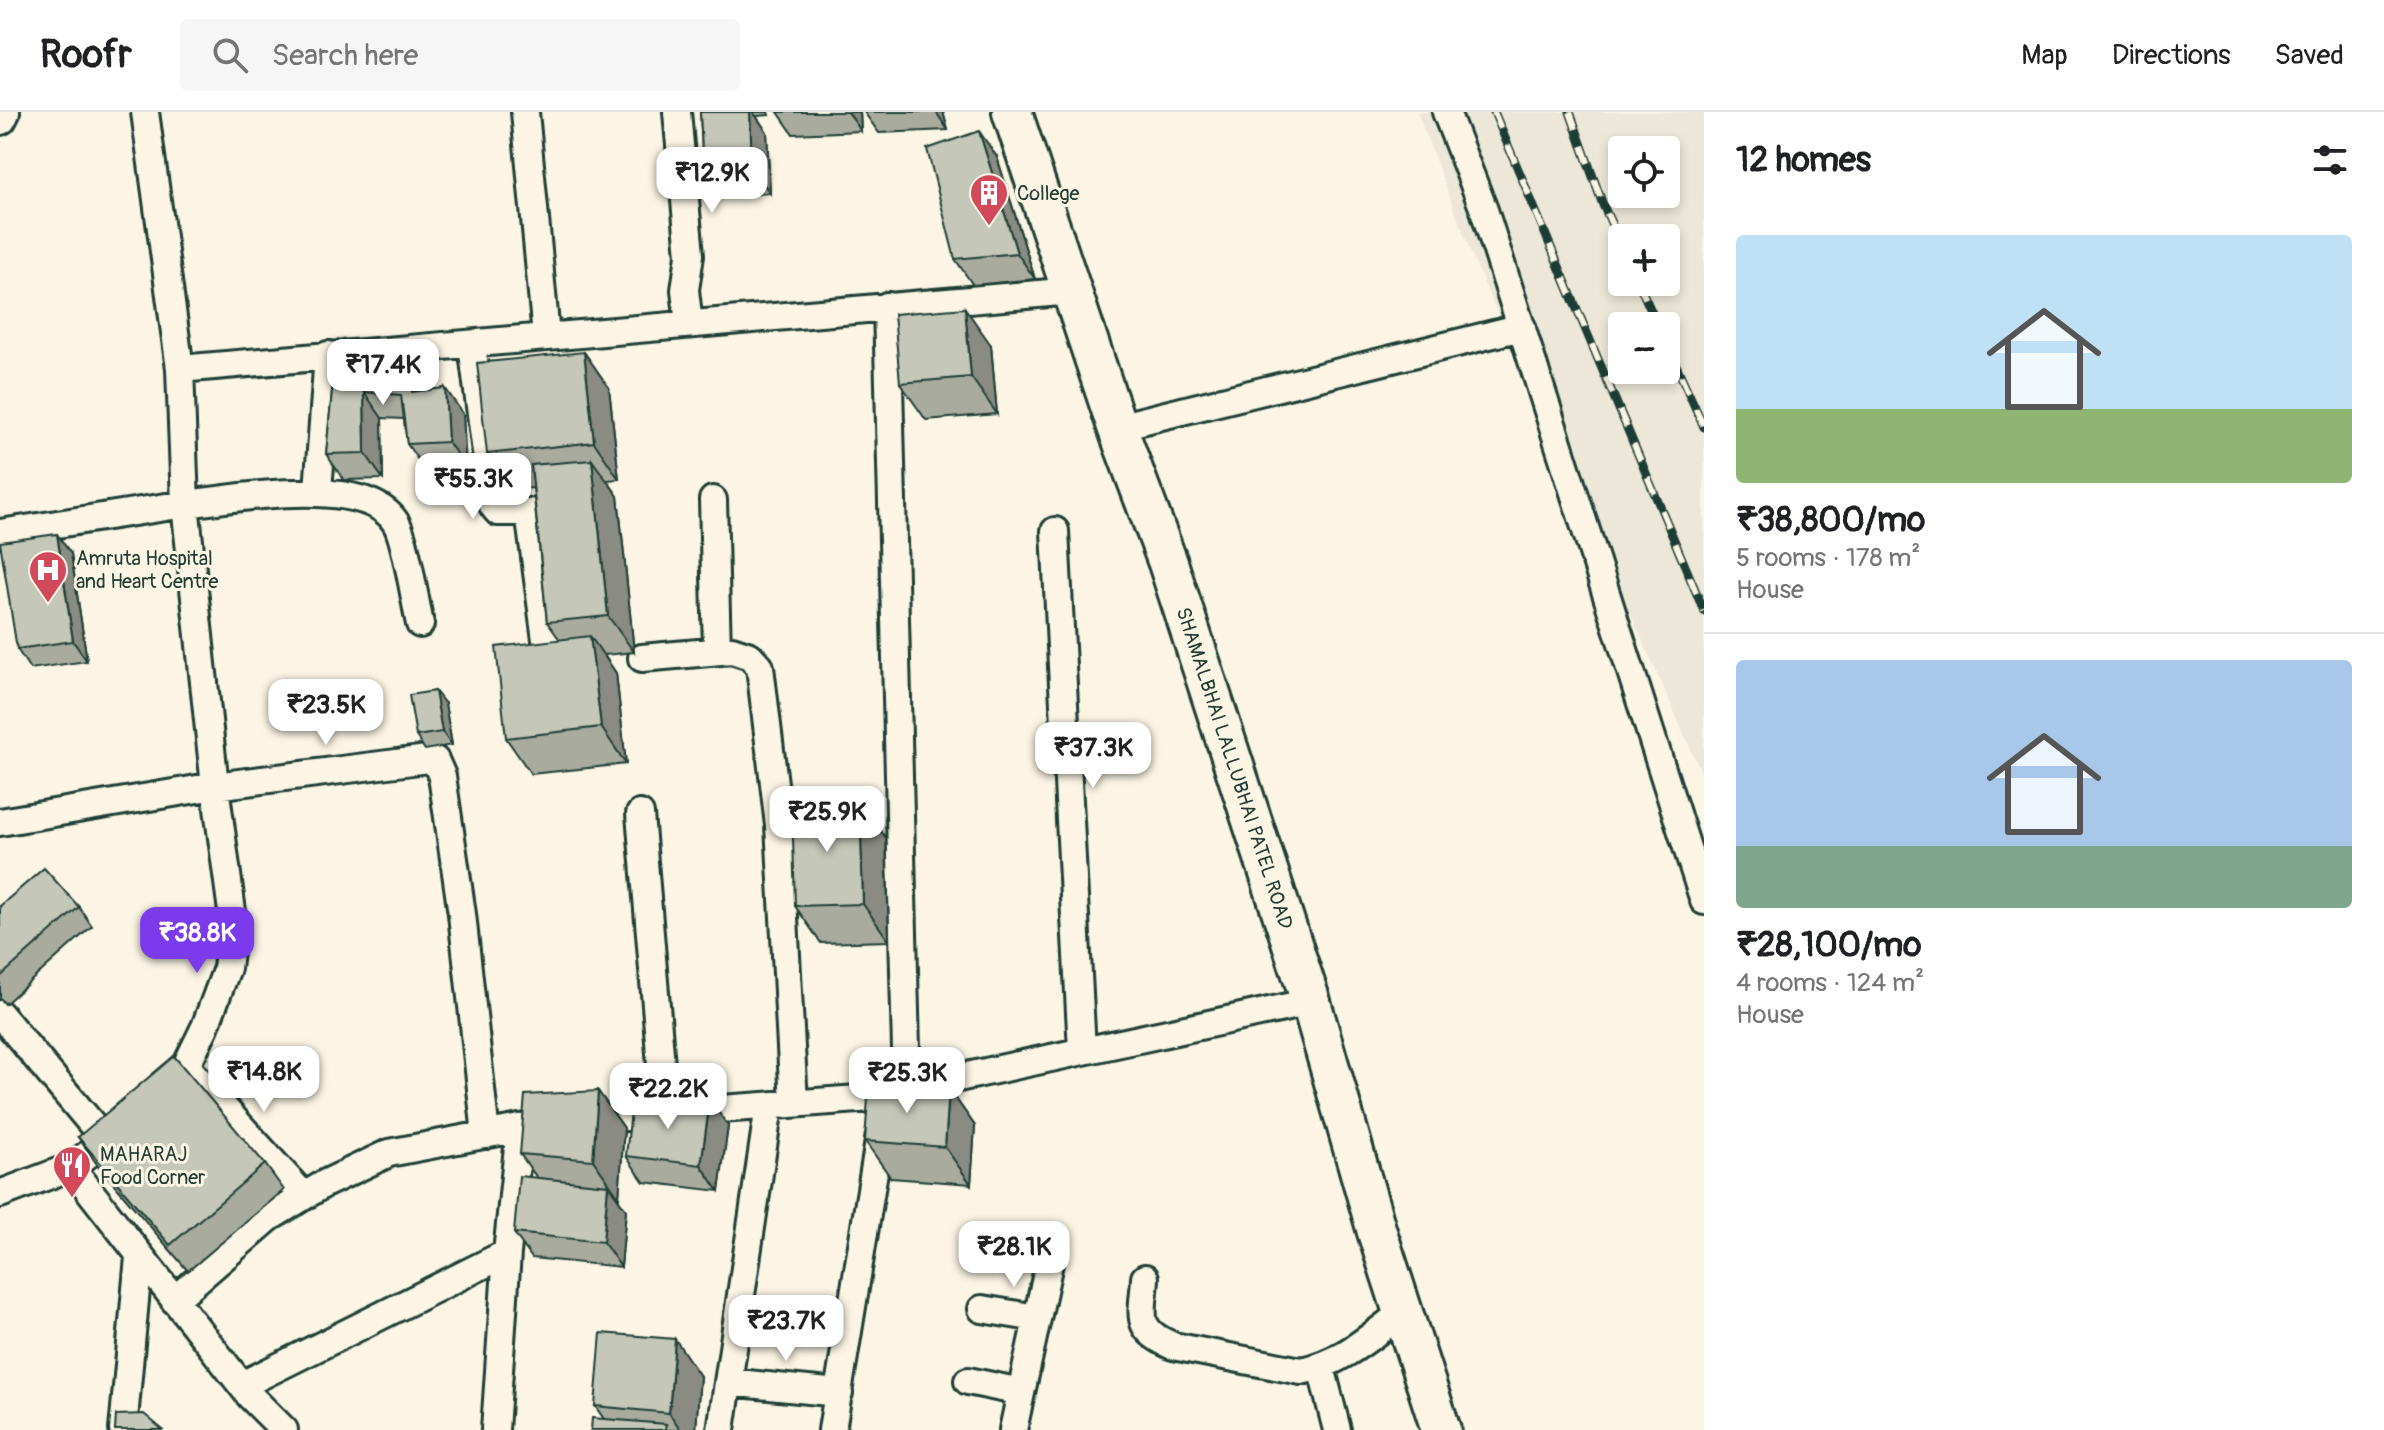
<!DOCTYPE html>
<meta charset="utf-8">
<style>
:root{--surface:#fff;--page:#f6f6f6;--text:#202124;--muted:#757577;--line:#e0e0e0;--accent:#7c3aed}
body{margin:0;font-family:Pangolin,sans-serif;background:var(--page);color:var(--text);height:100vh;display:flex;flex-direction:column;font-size:30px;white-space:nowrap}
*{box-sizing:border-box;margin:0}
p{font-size:26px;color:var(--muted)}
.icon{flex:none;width:44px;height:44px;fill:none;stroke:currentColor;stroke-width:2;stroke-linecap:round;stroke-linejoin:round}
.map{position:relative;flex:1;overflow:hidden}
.drawer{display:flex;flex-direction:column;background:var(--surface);width:680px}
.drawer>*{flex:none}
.fabs{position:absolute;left:1608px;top:24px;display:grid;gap:16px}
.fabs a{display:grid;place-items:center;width:72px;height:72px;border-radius:8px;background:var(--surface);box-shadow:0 4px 12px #0003;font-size:40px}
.price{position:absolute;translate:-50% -68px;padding:0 18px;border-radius:16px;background:#fff;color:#222;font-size:26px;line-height:52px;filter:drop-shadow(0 2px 4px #0008)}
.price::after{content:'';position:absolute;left:50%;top:48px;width:24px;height:18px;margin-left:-12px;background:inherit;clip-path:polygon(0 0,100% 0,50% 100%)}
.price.selected{background:var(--accent);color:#fff}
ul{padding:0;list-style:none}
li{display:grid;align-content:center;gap:16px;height:424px;padding:0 32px}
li+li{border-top:2px solid var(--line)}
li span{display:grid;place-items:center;height:248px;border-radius:8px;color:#555}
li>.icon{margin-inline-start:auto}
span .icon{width:144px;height:144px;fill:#fffc;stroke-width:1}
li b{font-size:34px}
h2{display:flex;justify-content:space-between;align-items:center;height:96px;padding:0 32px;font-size:34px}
header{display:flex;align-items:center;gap:48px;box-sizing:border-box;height:112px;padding:0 40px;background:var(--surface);border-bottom:2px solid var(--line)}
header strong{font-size:38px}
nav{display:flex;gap:44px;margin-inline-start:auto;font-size:28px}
.search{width:560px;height:72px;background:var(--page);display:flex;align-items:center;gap:20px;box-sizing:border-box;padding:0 28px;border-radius:8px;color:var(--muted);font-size:30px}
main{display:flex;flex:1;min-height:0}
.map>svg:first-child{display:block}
.built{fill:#ece7d8;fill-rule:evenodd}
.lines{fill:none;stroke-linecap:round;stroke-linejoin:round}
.minor-casing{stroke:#1f3d34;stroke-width:32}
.tertiary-casing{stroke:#1f3d34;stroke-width:38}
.secondary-casing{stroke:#1f3d34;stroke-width:44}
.minor{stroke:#fcf5e5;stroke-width:26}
.tertiary{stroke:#fcf5e5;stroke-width:32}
.secondary{stroke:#fcf5e5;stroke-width:38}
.rail-casing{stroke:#1f3d34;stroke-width:9}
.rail{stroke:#fcf5e5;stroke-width:6;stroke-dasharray:18;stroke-linecap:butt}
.wall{fill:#a9ab9f;stroke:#1f3d34;stroke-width:2}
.shaded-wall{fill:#8a8b82;stroke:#1f3d34;stroke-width:2}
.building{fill:#c5c7b9;stroke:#1f3d34;stroke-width:2}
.labels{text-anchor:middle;stroke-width:6;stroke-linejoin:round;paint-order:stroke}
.poi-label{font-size:20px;fill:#1f3d34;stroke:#fcf5e5;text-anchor:start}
.street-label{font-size:20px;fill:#1f3d34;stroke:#fcf5e5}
</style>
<header>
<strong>Roofr</strong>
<div class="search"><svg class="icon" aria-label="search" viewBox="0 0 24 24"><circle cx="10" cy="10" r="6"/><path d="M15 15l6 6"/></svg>Search here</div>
<nav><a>Map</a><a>Directions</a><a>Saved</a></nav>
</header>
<main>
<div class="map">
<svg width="1704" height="1318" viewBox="0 0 1704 1318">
<rect width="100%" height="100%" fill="#fcf5e5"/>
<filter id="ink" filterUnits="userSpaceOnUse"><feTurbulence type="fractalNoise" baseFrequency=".0125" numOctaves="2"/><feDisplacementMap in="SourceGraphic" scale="16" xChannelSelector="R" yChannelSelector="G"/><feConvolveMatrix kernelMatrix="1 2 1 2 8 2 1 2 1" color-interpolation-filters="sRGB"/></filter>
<g filter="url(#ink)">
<!-- built -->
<path class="built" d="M1417 0H1704V667L1475 151ZM1622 38H1666V82H1622ZM1622 126H1666V170H1622ZM1622 214H1666V258H1622Z"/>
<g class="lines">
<defs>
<path id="minor" d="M145 0 180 257 1072 179
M525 0 546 224
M677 0 690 143 685 178 689 212
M1446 0 1484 98 1704 789
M887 194 907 977
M472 233 493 394 498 400H529L550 558
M1117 315 1522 215
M318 379 328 243
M713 388 717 539
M1055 419 1082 939
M0 421 185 392 180 257
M642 546 732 538 750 544 760 555 779 713 794 991
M640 702 665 1001
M0 710 215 674 185 392C235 387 366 361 396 411 406 427 415 490 420 512
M0 902 106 1029 71 1055 0 1082
M186 954 304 1084
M158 980 186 954 205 915 227 856 233 807 215 674 428 647 435 648 442 664 462 802 486 1023
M520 1016 665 1001 886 985 907 977 1311 890
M71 1055 250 1284 284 1318
M1145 1166C1143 1204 1133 1217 1173 1234L1301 1259C1340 1252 1371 1224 1402 1201
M174 1188 269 1106 324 1072 389 1041 520 1016 507 1141 495 1318
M982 1197 1037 1206
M1321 1255 1337 1318
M968 1269 1021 1280
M728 1270 839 1281
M242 1273 507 1141
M123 1318 139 1145
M721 1318 769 994
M832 1318 882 1010
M1013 1318 1051 1142"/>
<path id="tertiary" d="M0 6 3 0"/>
<path id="secondary" d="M1012 0 1117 315 1168 451 1311 890 1377 1120 1441 1318"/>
</defs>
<!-- minor casing -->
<use href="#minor" class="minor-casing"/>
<!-- tertiary casing -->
<use href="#tertiary" class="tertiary-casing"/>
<!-- secondary casing -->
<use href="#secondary" class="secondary-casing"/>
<!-- minor -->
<use href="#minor" class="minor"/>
<!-- tertiary -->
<use href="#tertiary" class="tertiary"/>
<!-- secondary -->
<use href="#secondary" class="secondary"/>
<defs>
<path id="rail" d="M1494 0 1704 499
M1570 0 1603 93 1622 135
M1638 170 1658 214
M1666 231 1704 315"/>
</defs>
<!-- rail casing -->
<use href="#rail" class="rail-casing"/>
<!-- rail -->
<use href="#rail" class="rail"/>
</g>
<!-- wall -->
<path class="wall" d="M700 0H768L769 3 756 4 767 20 770 81 721 84 703 58Z
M778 0H860L861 19 793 22Z
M864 0H943L948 18 879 21Z
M997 45 1035 167 973 173 955 147Z
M991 233 997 302 926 308 900 271Z
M584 240 609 276 619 367 607 368 618 384 634 540 604 543 616 561 626 652 531 662 506 626 560 528 547 510 533 376 512 378 487 342Z
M334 258 428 276V278L445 276 463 302 466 355 425 358 407 332 404 307 382 306 383 367 344 368 326 342Z
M71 442 87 549 30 557 17 537Z
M445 592 452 633 425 638 416 624Z
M886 726 889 829 821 831 795 794Z
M0 794 79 795 92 814 5 892 0 886Z
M949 977 975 1014 971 1072 891 1066 865 1029Z
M598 979 624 1016 619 1085 616 1084 626 1098 621 1155 532 1146 514 1121 537 1066 520 1042Z
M728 1014 719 1079 644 1070 626 1044Z
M78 1025 265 1052 284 1078 188 1159 96 1051Z
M700 1264 696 1318H591L604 1307 595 1294Z"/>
<!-- shaded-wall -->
<path class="shaded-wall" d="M750 0H753L767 20 770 81 752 56Z
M848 0H860L861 19Z
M936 0H943L948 18Z
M979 19 997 45 1035 167 1017 141Z
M965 196 991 233 997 302 971 265Z
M584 240 609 276 619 367 594 330Z
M410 250 428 276 430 305 412 280Z
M445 276 463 302 466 355 448 330Z
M364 280 382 306 383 367 365 341Z
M592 348 618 384 634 540 608 504Z
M57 422 71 442 87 549 73 529Z
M590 524 616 561 626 652 601 615Z
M435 579 445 592 452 633 442 620Z
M860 690 886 726 889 829 863 792Z
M949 977 975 1014 971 1072 945 1035Z
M598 979 624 1016 619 1085 593 1048Z
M710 988 728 1014 719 1079 701 1053Z
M608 1073 626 1098 621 1155 603 1130Z
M675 1227 700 1264 696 1318H681L669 1301Z"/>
<!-- building -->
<path class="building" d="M700 0H750L752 56 703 58Z
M979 19 1017 141 955 147 927 37Z
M965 196 971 265 900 271 894 202Z
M584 240 594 330 487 342 477 251Z
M410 250 412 280 445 276 448 330 407 332 401 283 364 280 365 341 326 342 334 258Z
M592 348 608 504 547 510 531 353Z
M57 422 73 529 17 537 0 430Z
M590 524 601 615 506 626 496 535Z
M435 579 442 620 416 624 409 583Z
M860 690 863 792 795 794 792 691Z
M44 756 79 795 0 865V794Z
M174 944 265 1052 170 1133 78 1025Z
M869 971 949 977 945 1035 865 1029Z
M598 979 593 1048 520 1042 525 983Z
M710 988 701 1053 626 1044 632 990Z
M519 1064 608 1073 603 1130 514 1121Z
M601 1221 675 1227 669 1301 595 1294Z
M144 1302 163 1318H115L116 1303Z
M592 1306 666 1312 665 1318H591Z"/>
</g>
<!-- icons -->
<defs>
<symbol id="building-pin" viewBox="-11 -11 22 30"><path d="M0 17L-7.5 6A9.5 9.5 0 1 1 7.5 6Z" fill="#d1495b" stroke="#fcf5e5"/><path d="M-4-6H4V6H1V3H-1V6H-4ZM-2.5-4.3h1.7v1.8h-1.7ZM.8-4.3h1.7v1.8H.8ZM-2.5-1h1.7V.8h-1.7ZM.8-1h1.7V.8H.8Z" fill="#fff"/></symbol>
<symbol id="hospital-pin" viewBox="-11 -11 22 30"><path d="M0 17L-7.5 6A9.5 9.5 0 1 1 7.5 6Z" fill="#d1495b" stroke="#fcf5e5"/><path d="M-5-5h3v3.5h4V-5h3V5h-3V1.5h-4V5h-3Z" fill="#fff"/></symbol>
<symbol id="restaurant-pin" viewBox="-11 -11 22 30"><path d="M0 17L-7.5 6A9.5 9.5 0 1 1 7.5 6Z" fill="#d1495b" stroke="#fcf5e5"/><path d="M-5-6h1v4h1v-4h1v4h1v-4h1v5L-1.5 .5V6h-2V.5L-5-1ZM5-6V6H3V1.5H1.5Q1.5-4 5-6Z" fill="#fff"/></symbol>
</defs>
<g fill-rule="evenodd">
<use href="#building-pin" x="967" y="59" width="44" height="60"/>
<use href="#hospital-pin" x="26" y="436" width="44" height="60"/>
<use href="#restaurant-pin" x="50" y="1031" width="44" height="60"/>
</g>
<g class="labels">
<!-- poi labels -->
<g class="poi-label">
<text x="1017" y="88">College</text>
<text x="76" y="453">Amruta Hospital<tspan x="76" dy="23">and Heart Centre</tspan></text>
<text x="100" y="1049">MAHARAJ<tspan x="100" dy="23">Food Corner</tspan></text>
</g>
<!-- street labels -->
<g class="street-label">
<text transform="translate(1235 656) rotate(72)" y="7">SHAMALBHAI LALLUBHAI PATEL ROAD</text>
</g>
</g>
</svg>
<div class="fabs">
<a><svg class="icon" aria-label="locate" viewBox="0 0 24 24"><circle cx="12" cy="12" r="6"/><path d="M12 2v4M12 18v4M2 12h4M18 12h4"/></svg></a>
<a>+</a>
<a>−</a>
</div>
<b class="price" style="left:712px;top:103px">₹12.9K</b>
<b class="price" style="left:383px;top:295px">₹17.4K</b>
<b class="price" style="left:473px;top:409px">₹55.3K</b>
<b class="price" style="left:326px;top:635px">₹23.5K</b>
<b class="price" style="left:1093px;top:678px">₹37.3K</b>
<b class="price" style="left:827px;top:742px">₹25.9K</b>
<b class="price selected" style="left:197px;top:863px">₹38.8K</b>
<b class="price" style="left:264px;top:1002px">₹14.8K</b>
<b class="price" style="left:907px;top:1003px">₹25.3K</b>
<b class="price" style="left:668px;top:1019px">₹22.2K</b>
<b class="price" style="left:1014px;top:1177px">₹28.1K</b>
<b class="price" style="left:786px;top:1251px">₹23.7K</b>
</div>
<section class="drawer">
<h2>12 homes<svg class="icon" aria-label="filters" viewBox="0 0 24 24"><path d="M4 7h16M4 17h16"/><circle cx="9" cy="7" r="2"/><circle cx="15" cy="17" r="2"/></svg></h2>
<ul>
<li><span style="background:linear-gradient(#bfe0f5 70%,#8fb573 0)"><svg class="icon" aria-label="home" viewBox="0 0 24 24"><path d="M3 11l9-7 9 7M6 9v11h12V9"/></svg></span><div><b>₹38,800/mo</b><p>5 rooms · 178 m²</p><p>House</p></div></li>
<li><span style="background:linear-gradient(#a9c7e8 75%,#7fa58c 0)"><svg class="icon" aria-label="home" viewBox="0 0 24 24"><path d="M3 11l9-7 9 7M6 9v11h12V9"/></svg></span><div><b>₹28,100/mo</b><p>4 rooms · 124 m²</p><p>House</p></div></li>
</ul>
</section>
</main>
